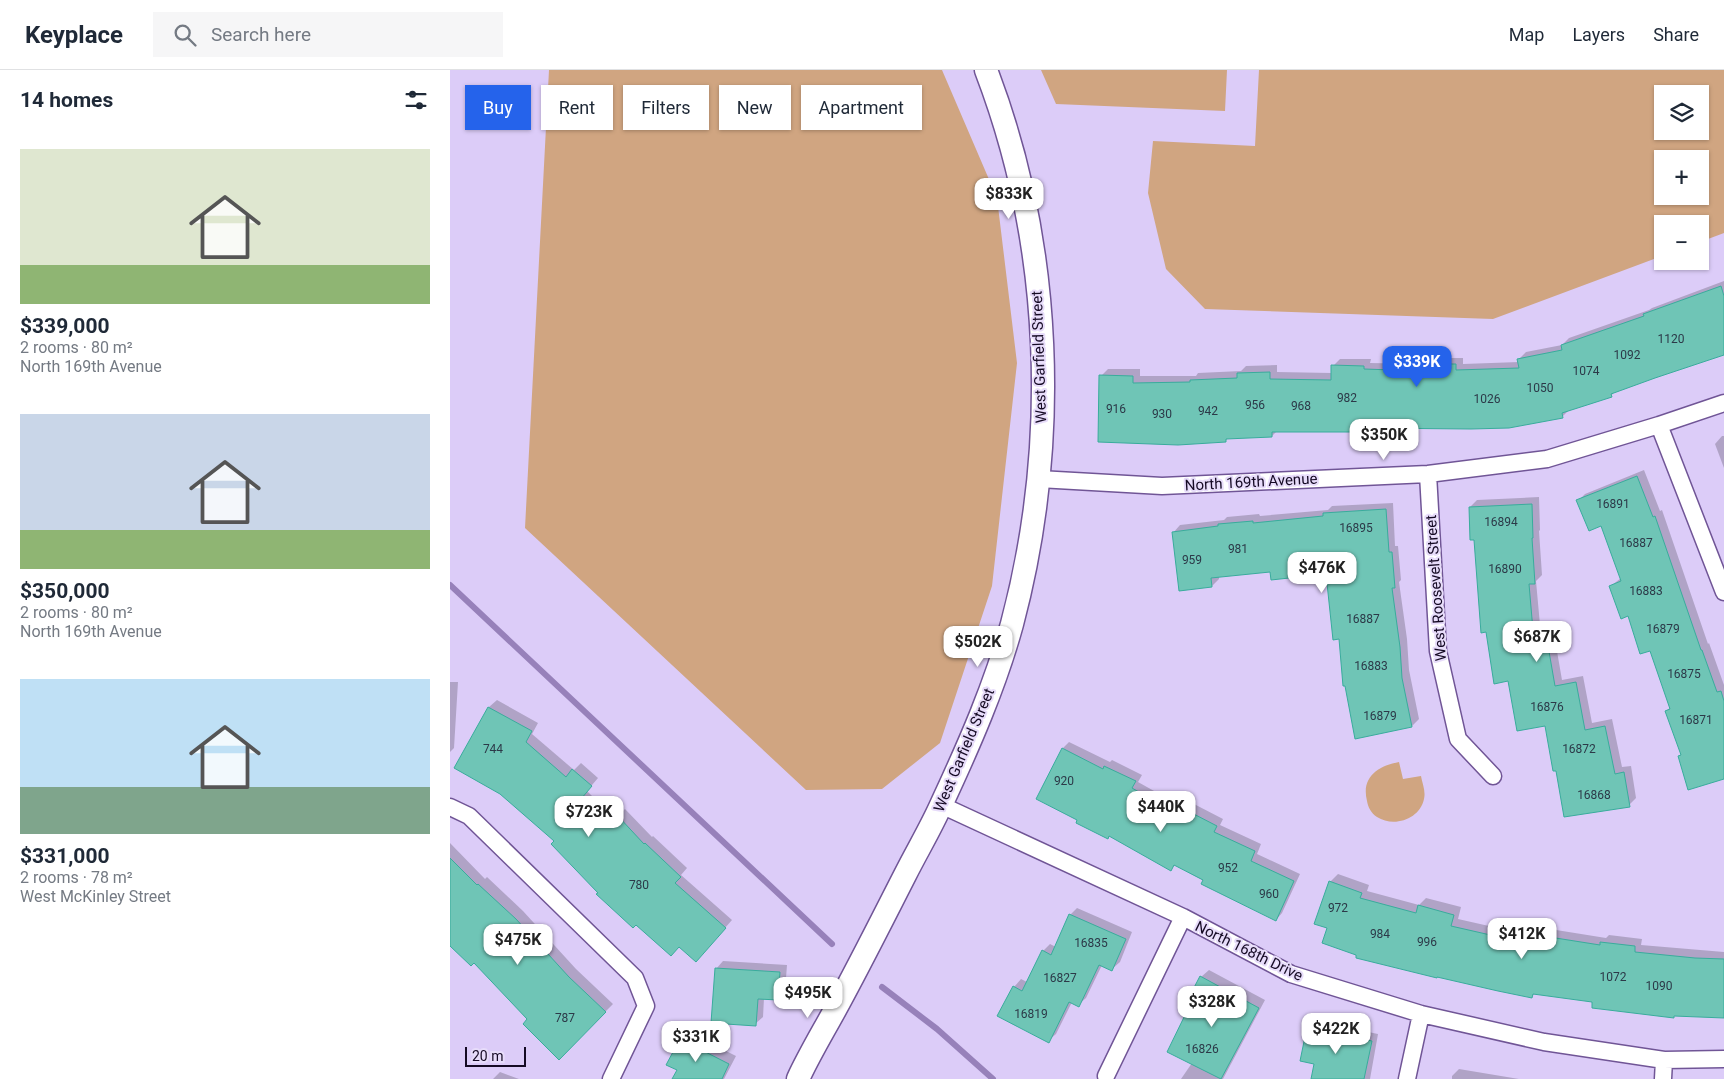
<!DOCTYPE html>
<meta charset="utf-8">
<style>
:root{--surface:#fff;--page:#f6f6f7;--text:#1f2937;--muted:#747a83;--line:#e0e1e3;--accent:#2563eb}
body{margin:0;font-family:Roboto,sans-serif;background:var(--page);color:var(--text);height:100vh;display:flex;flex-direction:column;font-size:19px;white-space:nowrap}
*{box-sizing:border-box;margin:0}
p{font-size:16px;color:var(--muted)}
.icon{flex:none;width:28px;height:28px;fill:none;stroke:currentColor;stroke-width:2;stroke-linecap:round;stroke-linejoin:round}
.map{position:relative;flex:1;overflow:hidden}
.drawer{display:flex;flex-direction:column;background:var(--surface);width:450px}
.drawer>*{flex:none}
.hud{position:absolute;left:15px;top:15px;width:475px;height:45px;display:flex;gap:10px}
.fabs{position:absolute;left:1204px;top:15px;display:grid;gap:10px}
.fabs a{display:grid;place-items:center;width:55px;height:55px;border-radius:0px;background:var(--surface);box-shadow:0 1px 4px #0004;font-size:25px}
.scale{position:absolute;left:15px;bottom:12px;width:61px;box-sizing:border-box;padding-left:5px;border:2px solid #150a24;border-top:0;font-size:14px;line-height:18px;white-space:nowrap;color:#150a24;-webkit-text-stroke:4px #e7dcfa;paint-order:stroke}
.price{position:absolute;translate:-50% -42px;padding:0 11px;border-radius:10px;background:#fff;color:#222;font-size:16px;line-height:32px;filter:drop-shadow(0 1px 2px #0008)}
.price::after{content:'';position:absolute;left:50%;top:30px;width:15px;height:11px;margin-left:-8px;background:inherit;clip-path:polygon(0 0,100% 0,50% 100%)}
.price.on{background:var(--accent);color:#fff}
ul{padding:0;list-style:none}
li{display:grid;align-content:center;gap:10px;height:265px;padding:0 20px}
li span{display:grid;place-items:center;height:155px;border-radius:0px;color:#555}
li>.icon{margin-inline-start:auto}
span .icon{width:90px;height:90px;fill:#fffc;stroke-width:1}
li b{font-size:21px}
h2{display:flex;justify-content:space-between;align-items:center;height:60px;padding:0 20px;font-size:21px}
.chip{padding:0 18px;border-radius:0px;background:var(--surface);box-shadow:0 1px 4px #0004;font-size:18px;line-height:45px}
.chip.on{background:var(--accent);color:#fff}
header{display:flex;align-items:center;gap:30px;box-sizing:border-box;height:70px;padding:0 25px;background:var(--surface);border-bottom:1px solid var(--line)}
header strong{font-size:24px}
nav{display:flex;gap:28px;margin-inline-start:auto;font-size:18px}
.search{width:350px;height:45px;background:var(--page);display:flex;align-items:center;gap:12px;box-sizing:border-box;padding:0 18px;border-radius:0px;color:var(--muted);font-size:19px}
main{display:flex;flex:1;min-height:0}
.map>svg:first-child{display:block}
.green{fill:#d0a581;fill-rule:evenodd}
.shadow{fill:#0003}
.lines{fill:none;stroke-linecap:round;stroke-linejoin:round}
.stream{stroke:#9781ba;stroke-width:6}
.building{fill:#6fc5b6;stroke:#39ac9c}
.street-casing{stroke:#705596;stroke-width:19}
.secondary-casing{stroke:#705596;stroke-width:25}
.street{stroke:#fff;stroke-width:16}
.secondary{stroke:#fff;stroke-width:22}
.labels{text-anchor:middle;stroke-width:4;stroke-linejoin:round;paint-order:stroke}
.number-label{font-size:12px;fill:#2c3948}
.street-label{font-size:15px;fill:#150a24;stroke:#e7dcfa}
</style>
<header>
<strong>Keyplace</strong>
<div class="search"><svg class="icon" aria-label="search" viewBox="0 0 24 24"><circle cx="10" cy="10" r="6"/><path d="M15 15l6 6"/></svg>Search here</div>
<nav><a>Map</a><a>Layers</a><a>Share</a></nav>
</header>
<main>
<section class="drawer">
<h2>14 homes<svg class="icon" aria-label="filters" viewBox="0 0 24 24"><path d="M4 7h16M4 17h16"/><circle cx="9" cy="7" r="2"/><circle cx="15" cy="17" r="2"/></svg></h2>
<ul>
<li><span style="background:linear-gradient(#dfe7d0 75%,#8fb573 0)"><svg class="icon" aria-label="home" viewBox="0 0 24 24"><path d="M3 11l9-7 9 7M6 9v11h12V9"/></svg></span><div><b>$339,000</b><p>2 rooms · 80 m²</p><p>North 169th Avenue</p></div></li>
<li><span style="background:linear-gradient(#c9d6e8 75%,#8fb573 0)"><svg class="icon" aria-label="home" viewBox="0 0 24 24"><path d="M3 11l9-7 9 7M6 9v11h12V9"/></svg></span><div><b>$350,000</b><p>2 rooms · 80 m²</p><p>North 169th Avenue</p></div></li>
<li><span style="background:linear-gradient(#bfe0f5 70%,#7fa58c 0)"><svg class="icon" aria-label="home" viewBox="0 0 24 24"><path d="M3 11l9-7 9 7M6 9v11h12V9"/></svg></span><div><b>$331,000</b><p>2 rooms · 78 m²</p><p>West McKinley Street</p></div></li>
</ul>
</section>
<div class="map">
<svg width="1274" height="1009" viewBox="0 0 1274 1009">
<rect width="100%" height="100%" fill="#dcccf8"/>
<!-- green -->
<path class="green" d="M99 0H492L547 128 567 293 542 516 490 673 432 719 356 720 75 458Z
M591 0H777L775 41 606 34Z
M809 0H1274V163L1250 172V154H1212V186L1043 249 755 239 716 199 698 123 703 71 805 76ZM1212 24H1250V61H1212ZM1212 89H1250V126H1212Z
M949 692 953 709 971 706C972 713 976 721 974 729 970 749 944 758 927 747 921 743 918 737 917 731 911 707 928 696 949 692Z"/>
<!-- shadow -->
<path class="shadow" d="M1274 211V283L1165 321 1161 326 1120 339 1112 347 917 357 913 360 827 361 822 366 779 367 776 370 651 306 658 299H690V306H746L748 303 791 301 796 296 827 295V302L882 303 883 296 890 289H921L920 293 974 294 981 288H1013V294L1069 292V289L1076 282 1112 275 1119 268 1199 240 1202 238Z
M1272 366H1274V398L1265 374Z
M1194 400 1210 441 1212 440 1258 574 1259 573 1274 615V707L1229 686 1232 684 1216 641 1221 637 1201 580 1161 516 1171 508 1151 455 1128 431 1135 424Z
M1089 427 1090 460 1089 461 1092 505 1086 511 1091 566 1104 564 1112 610 1133 606 1142 653 1162 649 1172 697 1181 696 1186 728 1179 735 1107 699 1096 654 1059 610 1025 469 1020 437 1027 430Z
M943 433 945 476H948L951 510 949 512 957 569 959 600 969 649 962 656 906 667 896 615 890 567 877 503 821 501 769 506V509L762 516 723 463 730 455 774 450 777 447 809 444 810 446 878 440 882 436Z
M0 612H8L4 678 0 682Z
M47 630 88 653 82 664 124 700 131 693 148 708 137 721 165 749 175 739 202 767 203 766 237 798 231 805 282 850 253 883 229 875 150 823 106 771 51 722 6 697 39 637Z
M619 672 660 692 662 690 692 705 688 712 738 740 744 734 773 749 770 755 811 774 807 784 850 804 832 843 826 850 725 795 721 799 613 678Z
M0 773 35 809 37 807 73 841 126 899 163 934 109 988 79 949 24 892 0 875Z
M888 804 919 815 917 821 969 835 976 828 1011 837 1008 849 1061 861V858L1069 850 1101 856 1100 859 1156 868 1159 865 1192 869 1191 875 1274 882V946L1225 945 1224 946 1144 931 1085 923 1082 926 908 884 879 858 880 812Z
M627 838 682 862 670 892 662 899 652 895 636 928 628 935 622 932 606 964 598 971 564 917 571 909 577 912 593 881 600 874 606 877 620 845Z
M273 891 337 895 335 921 328 928H314L313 947 305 954 266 899Z
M759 900 815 930 773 1009H731L742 993 740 939 751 907Z
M865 951 928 964 920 1009H862L865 993 858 958Z
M238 962 286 986 274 1009H224L228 1000 218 994 231 969Z
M1009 999 1069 1009H1002V1006Z
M50 1002 69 1009H43Z"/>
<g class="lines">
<!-- stream -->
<path class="stream" d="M0 515 382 874
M432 917 487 959 543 1009"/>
</g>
<!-- building -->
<path class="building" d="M1271 216 1274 226V285L1205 308 1161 324 1162 327 1112 343 1113 348 1059 358 1021 359 913 358V362H822V367L776 369V372L728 375 648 372 649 305 683 306V313L740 312V310L787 308V303L820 302V309L881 310V295L914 296V299L972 301V294H1006V300L1069 298 1067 289 1112 280 1111 275 1194 246 1193 244Z
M1187 406 1203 447 1205 446 1251 580H1252L1267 622 1271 621 1274 631V709L1238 720 1228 686 1231 685 1215 641 1220 639 1200 581 1190 584 1178 546 1171 549 1159 516 1171 511 1151 456 1139 461 1126 430Z
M1082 434 1083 468H1082L1085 514H1079L1084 572 1097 570 1105 616 1126 612 1135 660 1155 656 1165 704 1174 702 1180 737 1114 747 1106 701H1103L1095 656 1067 661 1058 611 1044 614 1036 562 1031 563 1024 470H1020L1019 437Z
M936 439 939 482H942L945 518H942L950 577 952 608 962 657 905 669 895 616H893L889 569 883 570 876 504 821 510 820 502 761 508 762 517 729 521 722 462 768 456V454L803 451V453L873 446V443Z
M38 637 82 661 76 672 116 707 122 699 142 716 131 729 156 756 167 745 194 774 195 773 231 807 225 813 276 858 246 892 229 877 221 886 186 855 183 858 146 824 148 823 101 774 104 771 50 724 4 698Z
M612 678 653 699 654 696 686 711 682 718 732 747 736 740 767 756 764 762 805 781 801 791 844 811 826 851 751 814 753 810 724 795 721 801 659 766 658 769 626 753 627 750 586 729Z
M0 788 27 815 28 814 66 849 119 907 156 942 109 990 73 954 77 949 24 893 21 896 0 876Z
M879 811 912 823 910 828 966 843 968 835 1004 845 1001 856 1058 869 1060 857 1094 863 1093 866 1150 875V872L1185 876V882L1245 888 1274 889V948L1224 946V948L1142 938V932L1083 924 1082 928 1048 921 987 907V908L906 888V885L872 873 877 858 864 854Z
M619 844 676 869 662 901 649 895 629 937 619 932 599 973 547 946 563 916 572 921 592 880 601 885Z
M265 898 330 902 328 930 308 929 306 956 261 953Z
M750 906 809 938 771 1009 717 982 738 939 734 937Z
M857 957 922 971 914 1009H861L864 994 850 991Z
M230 969 279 994 272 1009H222L227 1000 216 995Z"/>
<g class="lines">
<defs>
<path id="street" d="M1209 355 1274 522
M978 404 988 581 1008 669 1043 706
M589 409 712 416 978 404 1097 389 1209 355 1274 333
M491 735 733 847 841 904 971 944 1094 972 1214 990 1274 989
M0 737 19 746 185 908 196 936 161 1009
M656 1006 733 847
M957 1009 971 944
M1213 1009 1214 990"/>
<path id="secondary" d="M348 1009C359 985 373 962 386 938 410 894 432 850 455 805 467 781 481 758 492 733 519 675 545 616 562 554 610 373 603 175 536 0"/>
</defs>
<!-- street casing -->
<use href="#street" class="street-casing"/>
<!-- secondary casing -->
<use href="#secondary" class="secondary-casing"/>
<!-- street -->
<use href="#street" class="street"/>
<!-- secondary -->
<use href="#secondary" class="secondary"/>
</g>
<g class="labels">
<!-- number labels -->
<g class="number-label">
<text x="1221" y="273">1120</text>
<text x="1177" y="289">1092</text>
<text x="1136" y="305">1074</text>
<text x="1090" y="322">1050</text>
<text x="897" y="332">982</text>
<text x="1037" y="333">1026</text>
<text x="805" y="339">956</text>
<text x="851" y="340">968</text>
<text x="666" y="343">916</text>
<text x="758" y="345">942</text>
<text x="712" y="348">930</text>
<text x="1163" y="438">16891</text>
<text x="1051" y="456">16894</text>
<text x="906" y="462">16895</text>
<text x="1186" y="477">16887</text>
<text x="788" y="483">981</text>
<text x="742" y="494">959</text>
<text x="1055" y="503">16890</text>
<text x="1196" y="525">16883</text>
<text x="913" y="553">16887</text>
<text x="1213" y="563">16879</text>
<text x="921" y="600">16883</text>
<text x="1234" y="608">16875</text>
<text x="1097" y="641">16876</text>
<text x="930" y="650">16879</text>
<text x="1246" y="654">16871</text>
<text x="43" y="683">744</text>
<text x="1129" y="683">16872</text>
<text x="614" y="715">920</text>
<text x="1144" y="729">16868</text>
<text x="778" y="802">952</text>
<text x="189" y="819">780</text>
<text x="819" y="828">960</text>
<text x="888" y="842">972</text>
<text x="930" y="868">984</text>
<text x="977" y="876">996</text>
<text x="641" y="877">16835</text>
<text x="1163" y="911">1072</text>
<text x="610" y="912">16827</text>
<text x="1209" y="920">1090</text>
<text x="581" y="948">16819</text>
<text x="115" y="952">787</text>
<text x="752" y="983">16826</text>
</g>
<!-- street labels -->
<g class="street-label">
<text transform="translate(589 287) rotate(-92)" y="5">West Garfield Street</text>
<text transform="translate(801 412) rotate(-3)" y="5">North 169th Avenue</text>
<text transform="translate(986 518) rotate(-94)" y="5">West Roosevelt Street</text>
<text transform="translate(514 680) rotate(-67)" y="5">West Garfield Street</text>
<text transform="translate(799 881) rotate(26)" y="5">North 168th Drive</text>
</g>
</g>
</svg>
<div class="fabs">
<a><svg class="icon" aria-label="layers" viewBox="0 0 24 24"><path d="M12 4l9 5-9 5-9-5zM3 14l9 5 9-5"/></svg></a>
<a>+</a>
<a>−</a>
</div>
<div class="scale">20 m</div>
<b class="price" style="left:559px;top:150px">$833K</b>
<b class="price on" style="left:967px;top:318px">$339K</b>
<b class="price" style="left:934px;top:391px">$350K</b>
<b class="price" style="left:872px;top:524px">$476K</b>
<b class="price" style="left:1087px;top:593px">$687K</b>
<b class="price" style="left:528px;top:598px">$502K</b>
<b class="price" style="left:711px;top:763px">$440K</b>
<b class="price" style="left:139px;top:768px">$723K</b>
<b class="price" style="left:1072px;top:890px">$412K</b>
<b class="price" style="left:68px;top:896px">$475K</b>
<b class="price" style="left:358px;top:949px">$495K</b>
<b class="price" style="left:762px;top:958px">$328K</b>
<b class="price" style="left:886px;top:985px">$422K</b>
<b class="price" style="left:246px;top:993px">$331K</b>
<div class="hud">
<a class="chip on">Buy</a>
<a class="chip">Rent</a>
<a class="chip">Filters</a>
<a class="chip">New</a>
<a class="chip">Apartment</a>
</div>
</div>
</main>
